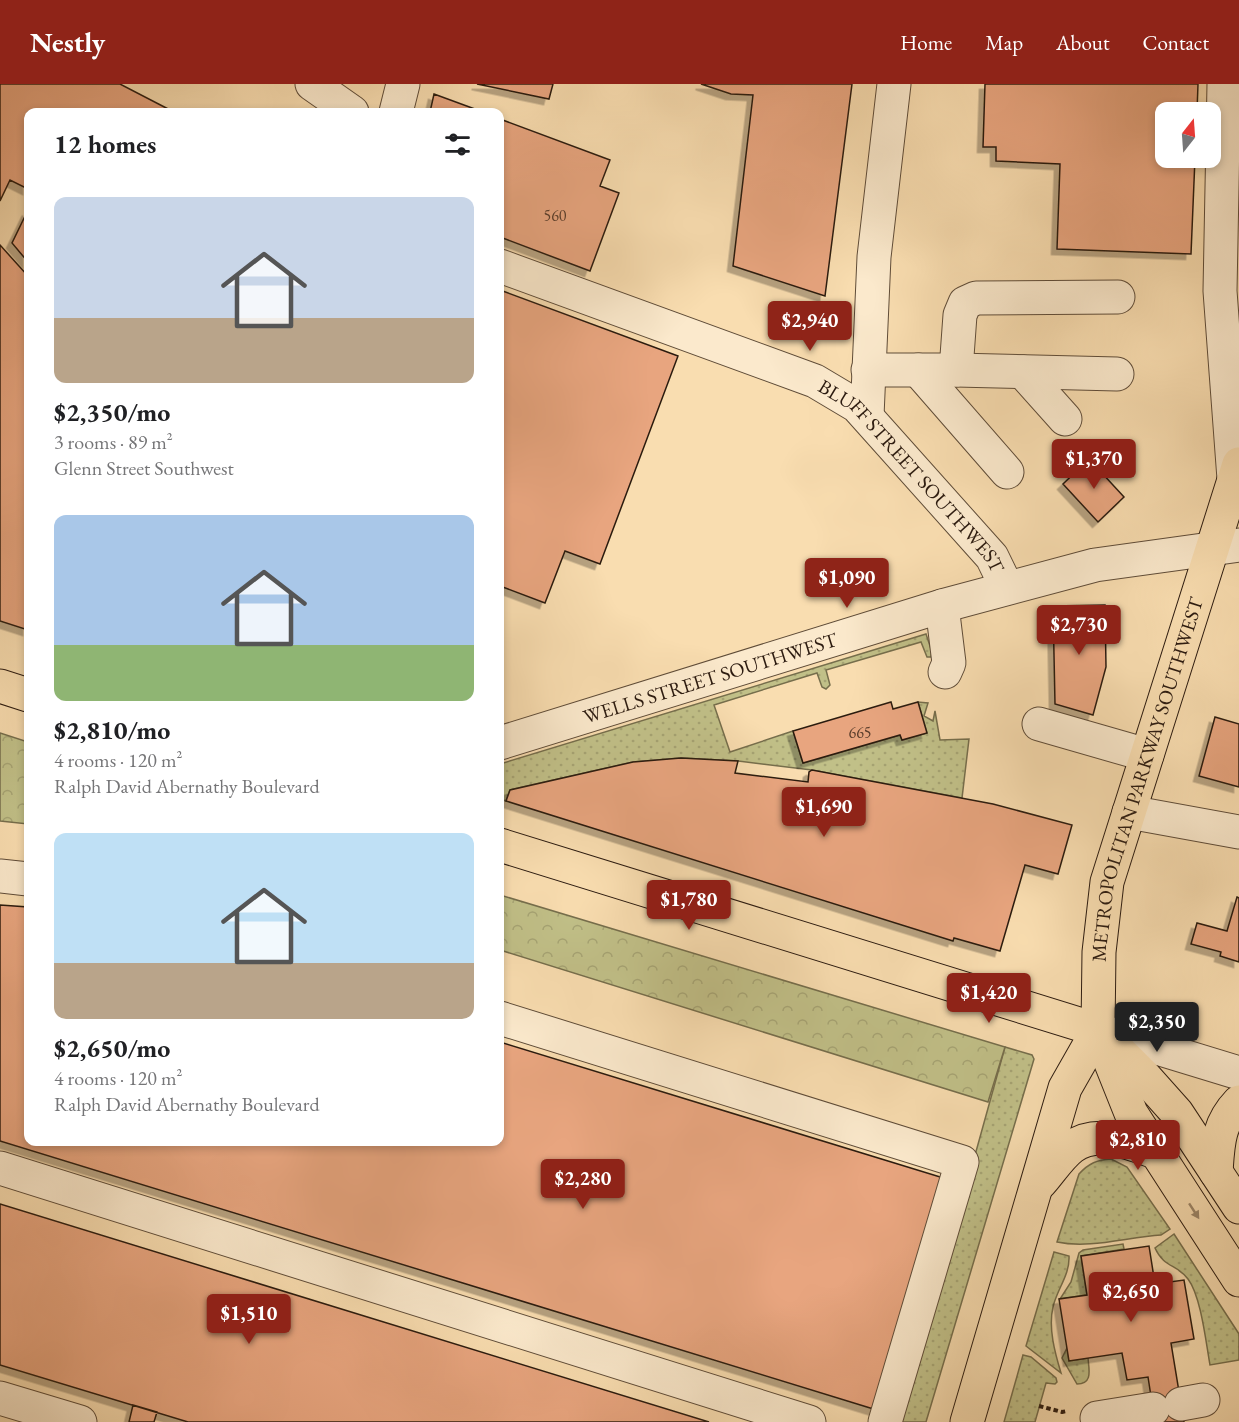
<!DOCTYPE html>
<meta charset="utf-8">
<style>
:root{--surface:#fff;--page:#f6f6f6;--text:#202124;--muted:#757577;--accent:#8f2418}
body{margin:0;font-family:"EB Garamond",serif;background:var(--page);color:var(--text);height:100vh;display:flex;flex-direction:column;font-size:22px;white-space:nowrap}
*{box-sizing:border-box;margin:0}
p{font-size:20px;color:var(--muted)}
.icon{flex:none;width:33px;height:33px;fill:none;stroke:currentColor;stroke-width:2;stroke-linecap:round;stroke-linejoin:round}
.map{position:relative;flex:1;overflow:hidden}
.panel{position:absolute;left:24px;top:24px;width:480px;height:1038px;display:flex;flex-direction:column;background:var(--surface);border-radius:12px;box-shadow:0 3px 9px #0003}
.panel>*{flex:none}
.needle{width:39px;rotate:17deg}
.tools{position:absolute;left:1155px;top:18px;display:grid;gap:12px}
.tools a{display:grid;place-items:center;width:66px;height:66px;border-radius:12px;background:var(--surface);box-shadow:0 3px 9px #0003;font-size:30px}
.price{position:absolute;translate:-50% -51px;padding:0 14px;border-radius:6px;background:var(--accent);color:#fff;font-size:20px;line-height:39px;filter:drop-shadow(0 2px 3px #0008)}
.price::after{content:'';position:absolute;left:50%;top:36px;width:18px;height:14px;margin-left:-9px;background:inherit;clip-path:polygon(0 0,100% 0,50% 100%)}
.price.active{background:#222;color:#fff}
ul{padding:0;list-style:none}
li{display:grid;align-content:center;gap:12px;height:318px;padding:0 30px}
li span{display:grid;place-items:center;height:186px;border-radius:12px;color:#555}
li>.icon{margin-inline-start:auto}
span .icon{width:108px;height:108px;fill:#fffc;stroke-width:1}
li b{font-size:26px}
h2{display:flex;justify-content:space-between;align-items:center;height:72px;padding:0 30px;font-size:26px}
header{display:flex;align-items:center;gap:36px;box-sizing:border-box;height:84px;padding:0 30px;background:var(--accent);color:#fff}
header strong{font-size:28px}
nav{display:flex;gap:33px;margin-inline-start:auto;font-size:21px}
.map>svg:first-child{display:block}
.grass{fill:url(#grass-dots);stroke:#766e4c;stroke-width:1.5}
.forest{fill:url(#forest-crowns);stroke:#766e4c;stroke-width:1.5}
.building{fill:#e8a57f;stroke:#2c1b10;stroke-width:1.5;filter:url(#shadow)}
.lines{fill:none;stroke-linecap:round;stroke-linejoin:round}
.minor-casing{stroke:#5f4c38;stroke-width:35}
.major-casing{stroke:#2c1b10;stroke-width:35}
.path{stroke:#2c1b10;stroke-width:4;stroke-dasharray:4.5 3;stroke-linecap:butt}
.minor{stroke:#fbe9cc;stroke-width:33}
.major{stroke:#f9ddb0;stroke-width:33}
.oneway{fill:#9d8668}
.labels{text-anchor:middle;stroke-width:4.5;stroke-linejoin:round;paint-order:stroke}
.number-label{font-size:16px;fill:#5b3e2c}
.street-label{font-size:20px;fill:#2c1b10;stroke:#fbe9cc}
</style>
<header>
<strong>Nestly</strong>
<nav><a>Home</a><a>Map</a><a>About</a><a>Contact</a></nav>
</header>
<div class="map">
<svg width="1239" height="1338" viewBox="0 0 1239 1338">
<defs>
<pattern id="grass-dots" width="8" height="8" patternUnits="userSpaceOnUse" patternTransform="scale(1.5)"><rect width="8" height="8" fill="#c1c088"/><path d="M2 2h.1M6 6h.1" fill="none" stroke="#a6a474" stroke-width="1.8" stroke-linecap="round"/></pattern>
<pattern id="forest-crowns" width="20" height="18" patternUnits="userSpaceOnUse" patternTransform="scale(1.5)"><rect width="20" height="18" fill="#c1c088"/><path d="M2 6a3 3 0 1 1 6 0M12 15a3 3 0 1 1 6 0" fill="none" stroke="#a6a474"/></pattern>
<filter id="shadow"><feDropShadow dx="-5.5" dy="5.5" stdDeviation="0" flood-color="#0004"/></filter>
</defs>
<rect width="100%" height="100%" fill="#f9ddb0"/>
<filter id="stains"><feTurbulence type="fractalNoise" baseFrequency=".00333" numOctaves="4"/><feColorMatrix values="0 0 0 0 .2 0 0 0 0 .09 0 0 0 0 .02 0 0 0 .5 -.17"/></filter>
<radialGradient id="worn" r=".72"><stop offset=".6" stop-color="#630" stop-opacity="0"/><stop offset="1" stop-color="#630" stop-opacity=".3"/></radialGradient>
<!-- grass -->
<path class="grass" d="M926 550 932 568 931 573H927L921 558 826 586 830 601 826 605 822 603 817 589 714 621 730 668 793 647 803 679 900 651 902 656 927 649 918 618 928 619 924 632 933 637 935 627 940 656 969 655 962 714 812 686 738 677 681 674 633 678 510 706 506 717 500 715V680Z
M1005 963 1032 971 1034 975 926 1338H901Z
M1111 1075 1127 1083 1170 1145 1161 1151C1127 1153 1090 1165 1057 1158L1079 1090C1089 1079 1097 1076 1111 1075Z
M1174 1150 1239 1250V1276L1210 1281C1206 1259 1201 1212 1188 1195 1177 1180 1164 1184 1155 1164Z
M1123 1160 1124 1165 1081 1172 1087 1211 1060 1215 1071 1198 1079 1169 1083 1166Z
M1054 1168 1069 1172C1070 1191 1057 1205 1053 1223 1048 1244 1055 1269 1061 1289L1026 1262Z
M1067 1264 1069 1277 1088 1274C1089 1286 1093 1300 1077 1300L1062 1274Z
M1023 1271 1031 1273 1056 1294 1057 1298 1055 1300 1046 1299 1035 1338H1004Z"/>
<!-- forest -->
<path class="forest" d="M0 649 28 658V740L0 737Z
M500 811 1005 963 988 1018 500 866Z"/>
<!-- building -->
<path class="building" d="M0 0H120L174 28H28V105L10 96 0 117Z
M477 0H553L549 15Z
M701 0H852L825 212 733 182 753 11 731 10Z
M985 0H1198L1197 28H1166V74H1195L1191 170 1057 165 1060 80 996 77V63H983Z
M434 10 483 28H430Z
M500 35 610 76 600 102 619 109 590 187 500 153Z
M28 126V178L12 159Z
M0 161 28 192V546L0 537Z
M500 206 678 272 600 480 565 467 545 519 500 502Z
M1089 375 1124 413 1098 438 1063 400Z
M1105 521 1106 583 1093 631 1055 620 1053 522Z
M891 618 893 625 918 618 927 649 902 656 900 651 803 679 793 647Z
M1215 633 1239 640V703L1199 692Z
M681 674 738 677 735 689 808 698 809 688 812 686 993 720 1072 741 1058 790 1025 781 1000 867 954 854 953 857 506 717 510 706 633 678Z
M1237 813 1239 814V878L1220 872 1221 868 1191 860 1197 839 1227 847Z
M0 821 28 823V1058H500V958L950 1096 880 1327 0 1057Z
M0 1120 709 1338H188L0 1281Z
M1149 1162 1155 1200 1184 1196 1194 1255 1171 1259 1184 1338H1155L1148 1293 1127 1296 1122 1269 1069 1277 1059 1215 1087 1211 1081 1172Z
M133 1321 157 1328 154 1338H129Z"/>
<g class="lines">
<defs>
<g id="minor">
<path d="M312 0 352 28"/>
<path d="M1224 0 1220 207 1234 395"/>
<path d="M396 28 403 0"/>
<path id="s1" d="M500 182 815 297 857 322 992 473 1007 504"/>
<path d="M868 286H956L1117 290"/>
<path d="M918 286 1007 388"/>
<path d="M956 286 960 231 965 219 976 214 1118 213"/>
<path d="M1023 288 1065 335"/>
<path d="M867 332 874 173 894 0"/>
<path d="M942 522 949 579 945 588"/>
<path d="M1039 640 1147 671"/>
<path id="s2" d="M500 659 942 522 1095 481 1239 461"/>
<path d="M1129 728 1239 748"/>
<path d="M0 792 28 795"/>
<path d="M500 934 962 1078 885 1338"/>
<path d="M1098 946 1239 989"/>
<path d="M0 1084 809 1338"/>
<path d="M0 1314 80 1338"/>
<path d="M1181 1320 1203 1316"/>
<path d="M1097 1334 1153 1325"/>
</g>
<g id="major">
<path d="M0 602 28 611"/>
<path d="M500 761 1098 946 1144 992 1177 1029 1239 1123"/>
<path d="M1103 959 1131 1029 1239 1196"/>
<path d="M1216 1088C1218 1059 1218 1040 1239 1018"/>
<path d="M1040 1099C1050 1088 1060 1072 1072 1063 1097 1045 1130 1059 1155 1068"/>
<path id="s3" d="M967 1338 1065 1004 1098 946 1099 868 1107 798 1239 380"/>
</g>
</defs>
<!-- minor casing -->
<use href="#minor" class="minor-casing"/>
<!-- major casing -->
<use href="#major" class="major-casing"/>
<!-- path -->
<path class="path" d="M1039 1322 1062 1328 1067 1327"/>
<!-- minor -->
<use href="#minor" class="minor"/>
<!-- major -->
<use href="#major" class="major"/>
</g>
<!-- one-way arrows -->
<defs><path id="oneway-solid" d="M-6-.8H1V-3.2L6.5 0L1 3.2V.8H-6Z" transform="scale(1.5)"/></defs>
<use class="oneway" href="#oneway-solid" transform="translate(1194 1127) rotate(57)"/>
<g class="labels">
<!-- number labels -->
<g class="number-label">
<text x="555" y="137">560</text>
<text x="860" y="654">665</text>
</g>
<!-- street labels -->
<g class="street-label">
<text dy="7" stroke="none"><textPath href="#s1" startOffset="472">BLUFF STREET SOUTHWEST</textPath></text>
<text dy="7" stroke="none"><textPath href="#s2" startOffset="220">WELLS STREET SOUTHWEST</textPath></text>
<text dy="7" stroke="none"><textPath href="#s3" startOffset="672">METROPOLITAN PARKWAY SOUTHWEST</textPath></text>
</g>
</g>
<rect width="100%" height="100%" filter="url(#stains)"/>
<rect width="100%" height="100%" fill="url(#worn)"/>
</svg>
<div class="tools">
<a><svg class="needle" viewBox="-14 -14 28 28"><path d="M0-13l5 13h-10z" fill="#e53935"/><path d="M0 13l5-13h-10z" fill="#757577"/></svg></a>
</div>
<b class="price" style="left:810px;top:268px">$2,940</b>
<b class="price" style="left:1094px;top:406px">$1,370</b>
<b class="price" style="left:847px;top:525px">$1,090</b>
<b class="price" style="left:1079px;top:572px">$2,730</b>
<b class="price" style="left:824px;top:754px">$1,690</b>
<b class="price" style="left:689px;top:847px">$1,780</b>
<b class="price" style="left:989px;top:940px">$1,420</b>
<b class="price active" style="left:1157px;top:969px">$2,350</b>
<b class="price" style="left:1138px;top:1087px">$2,810</b>
<b class="price" style="left:583px;top:1126px">$2,280</b>
<b class="price" style="left:1131px;top:1239px">$2,650</b>
<b class="price" style="left:249px;top:1261px">$1,510</b>
<section class="panel">
<h2>12 homes<svg class="icon" aria-label="filters" viewBox="0 0 24 24"><path d="M4 7h16M4 17h16"/><circle cx="9" cy="7" r="2"/><circle cx="15" cy="17" r="2"/></svg></h2>
<ul>
<li><span style="background:linear-gradient(#c9d6e8 65%,#b9a48a 0)"><svg class="icon" aria-label="home" viewBox="0 0 24 24"><path d="M3 11l9-7 9 7M6 9v11h12V9"/></svg></span><div><b>$2,350/mo</b><p>3 rooms · 89 m²</p><p>Glenn Street Southwest</p></div></li>
<li><span style="background:linear-gradient(#a9c7e8 70%,#8fb573 0)"><svg class="icon" aria-label="home" viewBox="0 0 24 24"><path d="M3 11l9-7 9 7M6 9v11h12V9"/></svg></span><div><b>$2,810/mo</b><p>4 rooms · 120 m²</p><p>Ralph David Abernathy Boulevard</p></div></li>
<li><span style="background:linear-gradient(#bfe0f5 70%,#b9a48a 0)"><svg class="icon" aria-label="home" viewBox="0 0 24 24"><path d="M3 11l9-7 9 7M6 9v11h12V9"/></svg></span><div><b>$2,650/mo</b><p>4 rooms · 120 m²</p><p>Ralph David Abernathy Boulevard</p></div></li>
</ul>
</section>
</div>
